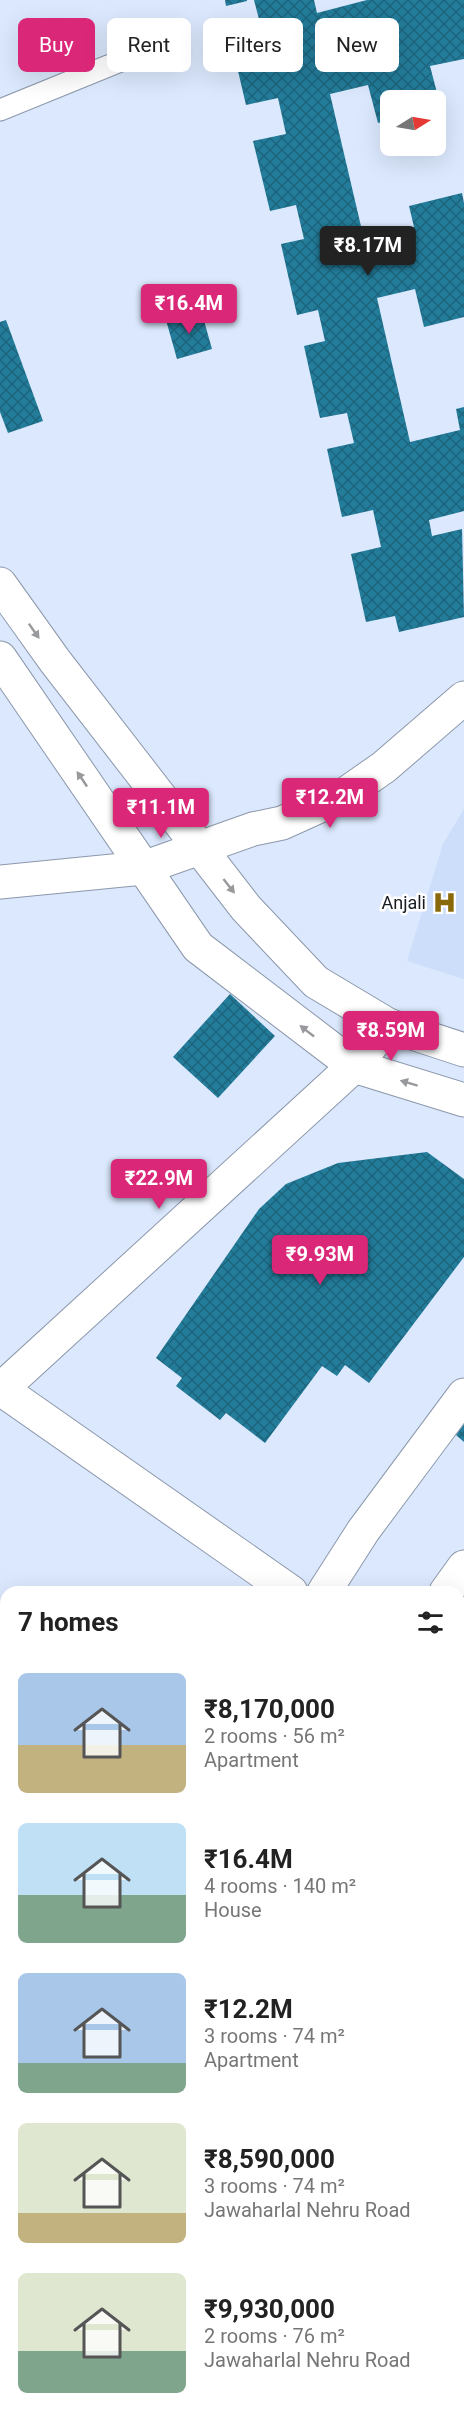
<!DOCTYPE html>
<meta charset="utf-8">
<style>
:root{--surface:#fff;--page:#f2f2f2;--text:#222;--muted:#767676;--accent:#db2777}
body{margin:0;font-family:Roboto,sans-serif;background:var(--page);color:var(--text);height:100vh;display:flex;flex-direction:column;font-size:22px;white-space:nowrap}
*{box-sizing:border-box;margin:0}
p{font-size:20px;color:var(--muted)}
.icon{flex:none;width:33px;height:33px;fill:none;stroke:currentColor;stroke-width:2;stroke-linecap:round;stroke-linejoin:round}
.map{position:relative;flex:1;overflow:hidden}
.details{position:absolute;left:0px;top:1586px;width:465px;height:836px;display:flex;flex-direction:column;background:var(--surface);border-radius:18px 18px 0 0;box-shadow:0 6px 24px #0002}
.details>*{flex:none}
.hud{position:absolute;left:18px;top:18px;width:429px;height:54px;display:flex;gap:12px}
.needle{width:39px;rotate:79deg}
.buttons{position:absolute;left:380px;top:90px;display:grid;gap:12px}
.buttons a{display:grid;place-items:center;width:66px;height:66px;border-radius:9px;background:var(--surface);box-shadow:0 6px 24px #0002;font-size:30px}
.price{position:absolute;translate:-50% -51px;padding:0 14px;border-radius:6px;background:var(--accent);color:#fff;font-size:20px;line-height:39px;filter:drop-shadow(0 2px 3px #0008)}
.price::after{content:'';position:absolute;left:50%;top:36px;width:18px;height:14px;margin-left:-9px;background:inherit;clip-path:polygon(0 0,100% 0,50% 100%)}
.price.current{background:#222;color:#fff}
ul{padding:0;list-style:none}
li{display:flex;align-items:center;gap:18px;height:150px;padding:0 18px}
li span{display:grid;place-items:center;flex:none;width:168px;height:120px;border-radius:9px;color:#555}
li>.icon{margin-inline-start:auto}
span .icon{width:72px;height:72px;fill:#fffc;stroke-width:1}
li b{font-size:26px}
h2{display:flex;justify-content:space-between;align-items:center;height:72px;padding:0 18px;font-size:26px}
.chip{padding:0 21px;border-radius:9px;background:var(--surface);box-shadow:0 6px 24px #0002;font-size:21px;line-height:54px}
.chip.current{background:var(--accent);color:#fff}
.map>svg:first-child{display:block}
.built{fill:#cddefa}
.building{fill:url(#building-cross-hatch)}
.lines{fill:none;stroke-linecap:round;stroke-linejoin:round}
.service-casing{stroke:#8c98ab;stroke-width:23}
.minor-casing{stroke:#8c98ab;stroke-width:35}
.tertiary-casing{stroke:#8c98ab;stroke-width:35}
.service{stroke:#fff;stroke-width:21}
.minor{stroke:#fff;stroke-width:33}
.tertiary{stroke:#fff;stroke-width:33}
.oneway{fill:#97999c}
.labels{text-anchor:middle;stroke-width:5;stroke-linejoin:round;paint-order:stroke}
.poi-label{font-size:18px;fill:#171c23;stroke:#fff;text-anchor:end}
</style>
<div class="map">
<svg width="464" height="2420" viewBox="0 0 464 2420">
<defs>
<pattern id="building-cross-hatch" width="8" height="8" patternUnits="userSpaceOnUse" patternTransform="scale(1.5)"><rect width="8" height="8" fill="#237c9a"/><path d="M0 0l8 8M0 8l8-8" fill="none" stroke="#1d657d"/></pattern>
</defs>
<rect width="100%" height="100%" fill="#dbe8fd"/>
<!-- built -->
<path class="built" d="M464 809V979L407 961 443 844Z"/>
<!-- building -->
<path class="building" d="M225 0H247V1L226 6Z
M254 0H314L317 13 367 0H464V59L430 66 441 108 435 110V100H390V120L378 123 368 85 330 94 364 239 414 227 409 206 462 193 464 203V317L424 327 415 289 377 298 410 442 460 430 456 409 464 407V511L429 520 432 536 462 529 464 617 399 632 395 616 366 622 351 554 381 547 373 510 342 517 327 449 354 443 347 413 320 418 304 346 325 341 318 310 297 315 281 244 304 239 296 205 270 211 253 141 286 134 278 98 246 105 230 37 262 31Z
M201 310 212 349 177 359 166 320Z
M6 320 43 421 8 433 0 412V322Z
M230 994 275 1036 218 1098 173 1057Z
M427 1152 464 1179V1257L369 1383 345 1365 337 1376 322 1366 265 1443 226 1413 220 1420 176 1386 182 1378 156 1358 259 1209 286 1184 338 1163Z
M464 1424V1442L456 1435Z
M464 1603V1656L459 1652V1610Z
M459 1999H464V2069L459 2068Z
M0 2015H6L1 2047H0Z
M459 2241 464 2242V2342L459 2341Z"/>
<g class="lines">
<defs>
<path id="service" d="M0 110 145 51
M459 1676 464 1679"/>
<path id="minor" d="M0 882 143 868 253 829 282 823 344 795 384 767 464 698
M1 1389 291 1592
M0 1390 354 1066 388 1025
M324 1592 363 1531 464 1395
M446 1592 464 1567
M0 1631 6 1635
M0 1830 6 1831
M459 1849 464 1851
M0 1993 6 1994
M169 2420 170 2415"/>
<path id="tertiary" d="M0 584 55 661 246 908 316 982 388 1025 464 1050
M0 658 198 947 354 1066 464 1100"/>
</defs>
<!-- service casing -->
<use href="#service" class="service-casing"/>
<!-- minor casing -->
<use href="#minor" class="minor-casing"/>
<!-- tertiary casing -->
<use href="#tertiary" class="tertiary-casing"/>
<!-- service -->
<use href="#service" class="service"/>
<!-- minor -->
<use href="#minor" class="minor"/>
<!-- tertiary -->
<use href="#tertiary" class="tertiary"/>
</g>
<!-- one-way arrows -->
<defs><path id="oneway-solid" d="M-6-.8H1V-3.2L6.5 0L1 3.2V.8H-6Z" transform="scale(1.5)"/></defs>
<g class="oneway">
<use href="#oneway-solid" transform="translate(34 631) rotate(55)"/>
<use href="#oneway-solid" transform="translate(82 779) rotate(-124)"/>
<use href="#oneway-solid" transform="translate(229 886) rotate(52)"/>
<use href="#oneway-solid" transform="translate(307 1031) rotate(-142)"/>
<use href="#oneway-solid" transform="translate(409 1083) rotate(-163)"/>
</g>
<!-- icons -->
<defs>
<symbol id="hospital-bare" viewBox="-9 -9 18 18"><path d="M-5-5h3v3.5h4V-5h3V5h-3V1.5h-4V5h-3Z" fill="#8a6908" stroke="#fff" stroke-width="2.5" paint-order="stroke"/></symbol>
</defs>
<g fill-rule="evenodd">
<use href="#hospital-bare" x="428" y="886" width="33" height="33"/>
</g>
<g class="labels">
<!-- poi labels -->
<g class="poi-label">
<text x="426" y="909">Anjali</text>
</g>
</g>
</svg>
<div class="buttons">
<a><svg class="needle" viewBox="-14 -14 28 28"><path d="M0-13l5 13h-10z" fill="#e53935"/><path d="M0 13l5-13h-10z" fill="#767676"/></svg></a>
</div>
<b class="price current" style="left:368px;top:277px">₹8.17M</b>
<b class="price" style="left:189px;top:335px">₹16.4M</b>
<b class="price" style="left:330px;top:829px">₹12.2M</b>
<b class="price" style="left:161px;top:839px">₹11.1M</b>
<b class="price" style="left:391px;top:1062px">₹8.59M</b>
<b class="price" style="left:159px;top:1210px">₹22.9M</b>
<b class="price" style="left:320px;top:1286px">₹9.93M</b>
<div class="hud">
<a class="chip current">Buy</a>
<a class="chip">Rent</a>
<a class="chip">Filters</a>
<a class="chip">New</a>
</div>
<section class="details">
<h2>7 homes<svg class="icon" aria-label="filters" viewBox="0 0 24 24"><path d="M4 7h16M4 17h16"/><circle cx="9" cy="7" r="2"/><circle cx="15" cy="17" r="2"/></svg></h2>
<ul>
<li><span style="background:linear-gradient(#a9c7e8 60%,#c2b280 0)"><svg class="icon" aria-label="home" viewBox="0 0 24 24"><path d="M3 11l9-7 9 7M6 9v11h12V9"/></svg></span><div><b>₹8,170,000</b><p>2 rooms · 56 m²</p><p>Apartment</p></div></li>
<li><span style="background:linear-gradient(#bfe0f5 60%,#7fa58c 0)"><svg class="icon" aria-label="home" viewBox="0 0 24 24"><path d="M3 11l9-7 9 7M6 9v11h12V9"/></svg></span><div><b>₹16.4M</b><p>4 rooms · 140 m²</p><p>House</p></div></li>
<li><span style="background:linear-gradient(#a9c7e8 75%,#7fa58c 0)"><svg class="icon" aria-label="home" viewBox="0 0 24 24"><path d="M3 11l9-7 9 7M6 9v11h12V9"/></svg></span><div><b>₹12.2M</b><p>3 rooms · 74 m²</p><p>Apartment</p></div></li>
<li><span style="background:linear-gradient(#dfe7d0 75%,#c2b280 0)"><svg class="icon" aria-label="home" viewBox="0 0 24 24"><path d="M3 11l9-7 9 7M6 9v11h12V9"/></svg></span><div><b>₹8,590,000</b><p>3 rooms · 74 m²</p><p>Jawaharlal Nehru Road</p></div></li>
<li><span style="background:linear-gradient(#dfe7d0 65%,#7fa58c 0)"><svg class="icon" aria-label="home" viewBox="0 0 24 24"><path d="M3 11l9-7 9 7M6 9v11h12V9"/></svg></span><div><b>₹9,930,000</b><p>2 rooms · 76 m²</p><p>Jawaharlal Nehru Road</p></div></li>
</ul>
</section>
</div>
